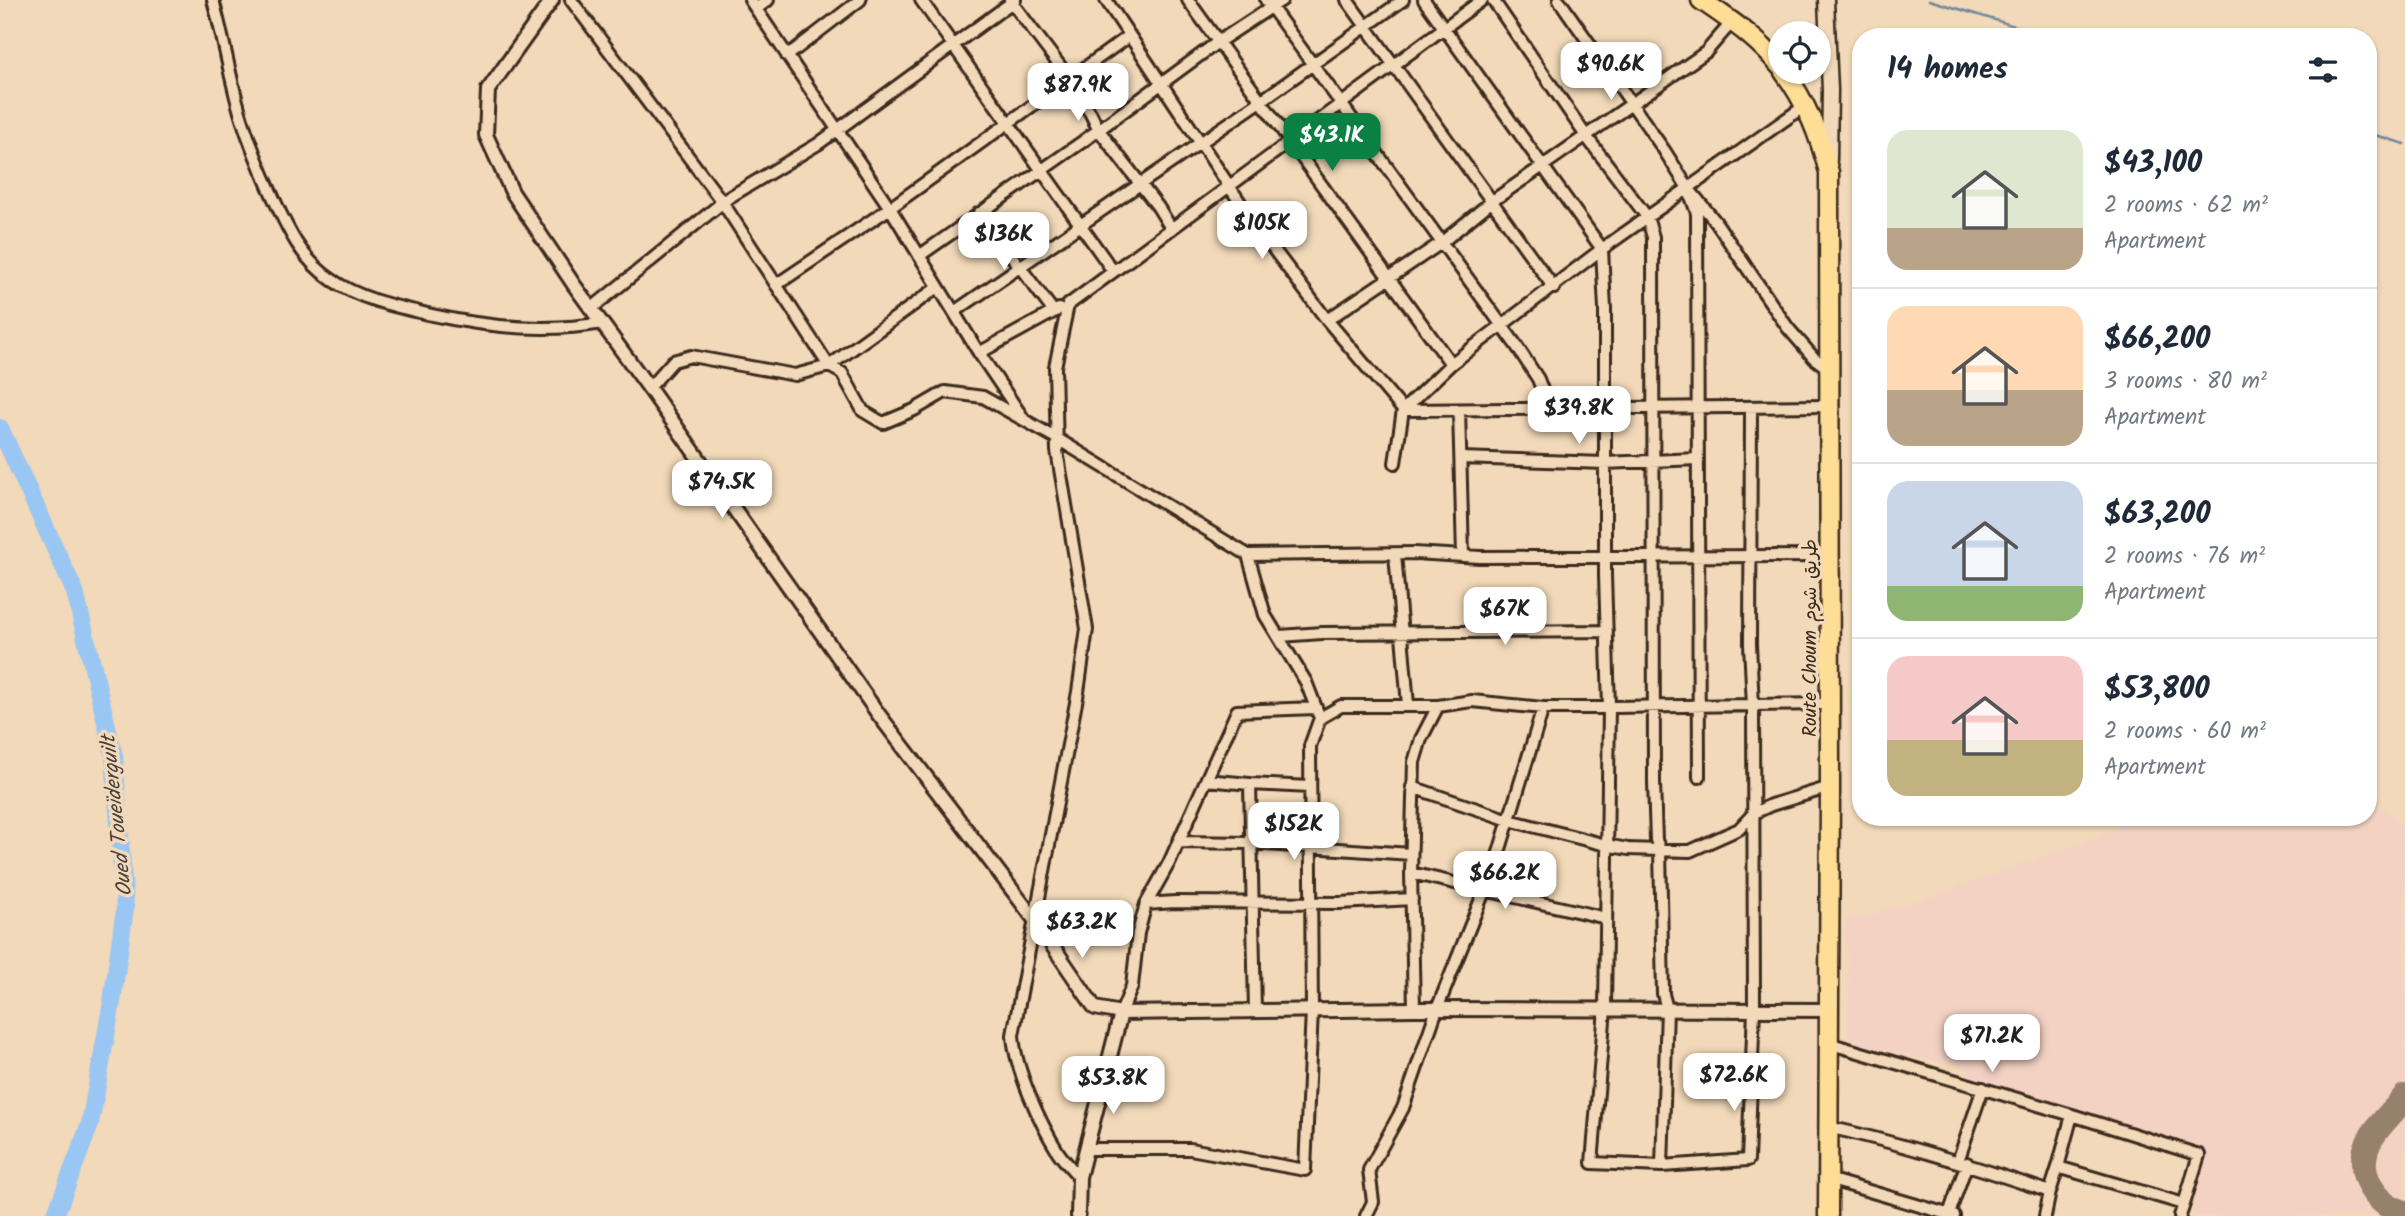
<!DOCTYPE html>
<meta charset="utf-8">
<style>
:root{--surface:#fff;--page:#f2f2f3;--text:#1f2937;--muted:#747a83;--line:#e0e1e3;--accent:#0b8043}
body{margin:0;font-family:Kalam,"Playpen Sans Arabic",sans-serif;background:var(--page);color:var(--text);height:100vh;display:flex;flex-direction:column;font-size:26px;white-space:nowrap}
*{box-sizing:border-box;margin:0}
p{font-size:23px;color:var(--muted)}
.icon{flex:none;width:38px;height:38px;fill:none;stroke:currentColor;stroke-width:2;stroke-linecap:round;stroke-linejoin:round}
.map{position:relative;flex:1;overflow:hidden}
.drawer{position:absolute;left:1852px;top:28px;width:525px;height:798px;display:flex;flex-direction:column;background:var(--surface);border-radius:28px;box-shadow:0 2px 5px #0004}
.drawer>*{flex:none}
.controls{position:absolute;left:1768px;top:21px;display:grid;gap:14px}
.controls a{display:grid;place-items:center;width:63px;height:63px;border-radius:50%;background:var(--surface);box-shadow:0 2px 5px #0004;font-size:35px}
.price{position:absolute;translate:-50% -60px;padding:0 16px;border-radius:14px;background:#fff;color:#222;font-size:23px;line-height:46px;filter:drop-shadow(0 2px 4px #0008)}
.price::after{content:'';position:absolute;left:50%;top:42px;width:21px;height:16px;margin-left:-10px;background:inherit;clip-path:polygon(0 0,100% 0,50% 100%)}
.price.current{background:var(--accent);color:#fff}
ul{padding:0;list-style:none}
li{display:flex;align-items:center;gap:21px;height:175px;padding:0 35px}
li+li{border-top:2px solid var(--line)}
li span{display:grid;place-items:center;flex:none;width:196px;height:140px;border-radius:21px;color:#555}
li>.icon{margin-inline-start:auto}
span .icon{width:84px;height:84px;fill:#fffc;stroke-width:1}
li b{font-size:30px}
h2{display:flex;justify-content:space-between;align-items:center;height:84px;padding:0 35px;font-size:30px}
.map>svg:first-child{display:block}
.built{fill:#f3d2c4}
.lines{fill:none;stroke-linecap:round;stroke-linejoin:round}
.stream{stroke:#73889e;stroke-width:2.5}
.river{stroke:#99c6f3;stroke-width:18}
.taxiway{stroke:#96826c;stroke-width:26}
.minor-casing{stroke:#3b2a1e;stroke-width:16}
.tertiary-casing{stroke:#3b2a1e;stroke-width:18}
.secondary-casing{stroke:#3b2a1e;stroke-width:19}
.trunk-casing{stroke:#3b2a1e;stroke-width:23}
.minor{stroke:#f2d9b9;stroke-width:10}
.tertiary{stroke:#f2d9b9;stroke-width:12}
.secondary{stroke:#f2d9b9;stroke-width:14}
.trunk{stroke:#fedd96;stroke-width:18}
.labels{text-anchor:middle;stroke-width:7;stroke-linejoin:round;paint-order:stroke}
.street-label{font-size:19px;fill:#3b2a1e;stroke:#f2d9b9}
.water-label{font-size:21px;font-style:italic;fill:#49413e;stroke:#f2d9b9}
</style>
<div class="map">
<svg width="2405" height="1216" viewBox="0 0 2405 1216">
<rect width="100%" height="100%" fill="#f2d9b9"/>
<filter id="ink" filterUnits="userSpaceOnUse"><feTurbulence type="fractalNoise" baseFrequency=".0143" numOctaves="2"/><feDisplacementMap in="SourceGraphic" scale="14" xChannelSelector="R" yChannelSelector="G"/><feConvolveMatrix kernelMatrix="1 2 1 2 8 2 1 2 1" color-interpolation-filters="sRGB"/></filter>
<g filter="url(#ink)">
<!-- built -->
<path class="built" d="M2368 799 2405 825V1216H2192L2203 1150 1967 1075 1966 1068 1849 1043V988L1845 922 1933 896 2111 832 2120 824 2139 817H2368Z"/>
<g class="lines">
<!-- stream -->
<path class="stream" d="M1929 0 2051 37
M2368 133 2405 144"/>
<!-- river -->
<path class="river" d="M0 428 75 592 114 756 125 908 112 1002 90 1124 55 1216"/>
<!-- taxiway -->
<path class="taxiway" d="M2405 1097C2394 1111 2378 1125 2370 1140 2353 1171 2374 1205 2405 1213"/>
<defs>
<path id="minor" d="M213 0C224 39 230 80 242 119 251 147 262 173 274 199 288 230 302 260 332 280 361 300 398 307 432 315 487 327 546 333 602 323
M571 0 723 203 829 366 938 287
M750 0 890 208 776 285
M921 0 1113 271
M1010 0 1060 66 1091 114 1098 129 1158 207 1171 228
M1106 0 1253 222 1327 320 1403 410 1830 406
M1188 0 1451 364
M1266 0 1516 345 1538 379 1549 408
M1347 0 1554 288
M1424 0 1602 249 1605 309V575L1609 707 1605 1009 1592 1163 1662 1166 1667 1009 1663 994 1660 850 1656 840 1654 783 1653 237 1647 217 1586 136 1493 0
M1559 0 1664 150 1688 188 1715 221 1788 328 1814 358 1829 369
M756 9 768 0
M787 56 860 0
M1688 188 1697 213 1699 777
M979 213 1054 312
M919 256 1082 142 1218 42 1282 0
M591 309 728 198 818 144 1015 0
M954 312 1261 101 1403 0
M1327 320 1441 243 1491 202 1706 52 1732 22
M979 353 1059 309
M649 388 673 361 691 356 795 375 829 366 842 373 863 411 883 423 914 410 945 392 983 397 1056 438 1248 555 1265 615 1306 682 1320 718
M1459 410 1463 556
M1023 418 979 353 890 208 1129 36
M1461 458 1605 463 1697 459
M1395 463 1403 410 1451 364 1602 249 1806 105
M1395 554 1408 705
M1248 555 1414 553 1480 557 1829 556
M1280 636 1322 633 1607 631
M1206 780 1250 784 1255 1010
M1250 784 1310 787
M1412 787 1509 820 1606 845 1628 849 1690 851 1739 829 1754 813 1771 805 1830 787
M1178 842 1250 843 1411 854
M1411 873 1606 918
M1146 904 1175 902 1340 903 1412 899
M1414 1009 1411 873 1414 762 1421 739 1438 706
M1121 1013 1132 986 1138 933 1146 904 1169 863 1237 711 1316 708
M1828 1043 2072 1115 2058 1167
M2072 1115 2199 1155 2184 1204
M1828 1127C1904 1144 1977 1167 2050 1192L2058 1167 2184 1204 2180 1216
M1087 1149H1190L1305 1170 1312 1010 1310 746 1320 718 1341 706H1438L1472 701 1543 708 1829 704
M1958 1161 1983 1088
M1662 1166 1748 1160 1754 1009 1753 706 1750 644 1751 407
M1079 1177C1072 1169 1064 1161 1058 1152 1040 1123 1015 1069 1013 1035L1078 692 1087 629 1057 451 1055 367 1068 305 1482 0
M1828 1179 1954 1216
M1949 1214 1967 1163
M1366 1216 1373 1202 1369 1170 1403 1108 1437 1009 1497 859 1543 708
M2045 1216 2050 1192"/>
<path id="tertiary" d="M552 0 488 90 486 135 512 192 574 285 649 388 879 715 1035 920 1095 1008 1121 1013 1414 1009 1829 1010
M1078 1216 1079 1177 1121 1013"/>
<path id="secondary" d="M1826 0 1830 90 1829 160"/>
<path id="trunk" d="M1701 0C1730 20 1758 38 1780 66
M1784 72C1807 103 1819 135 1829 172L1830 787 1828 1216"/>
</defs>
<!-- minor casing -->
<use href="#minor" class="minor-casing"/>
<!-- tertiary casing -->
<use href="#tertiary" class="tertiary-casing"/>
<!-- secondary casing -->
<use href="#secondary" class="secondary-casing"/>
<!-- trunk casing -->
<use href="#trunk" class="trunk-casing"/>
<!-- minor -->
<use href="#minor" class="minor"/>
<!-- tertiary -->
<use href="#tertiary" class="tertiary"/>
<!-- secondary -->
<use href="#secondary" class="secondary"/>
<!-- trunk -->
<use href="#trunk" class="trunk"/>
</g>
</g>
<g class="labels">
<!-- street labels -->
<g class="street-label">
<text transform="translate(1809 638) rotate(-90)" y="7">Route Choum طريق شوم</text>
</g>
<!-- water labels -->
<g class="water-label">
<text transform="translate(116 816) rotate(-96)" y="7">Oued Toueïderguilt</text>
</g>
</g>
</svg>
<div class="controls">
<a><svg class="icon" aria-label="locate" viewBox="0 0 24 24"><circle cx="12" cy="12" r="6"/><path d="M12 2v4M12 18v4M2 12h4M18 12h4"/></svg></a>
</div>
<b class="price" style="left:1611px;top:102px">$90.6K</b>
<b class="price" style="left:1078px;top:123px">$87.9K</b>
<b class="price current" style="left:1332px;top:173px">$43.1K</b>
<b class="price" style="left:1262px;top:261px">$105K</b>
<b class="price" style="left:1004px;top:272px">$136K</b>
<b class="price" style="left:1579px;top:446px">$39.8K</b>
<b class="price" style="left:722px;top:520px">$74.5K</b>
<b class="price" style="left:1505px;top:647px">$67K</b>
<b class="price" style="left:1294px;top:862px">$152K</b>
<b class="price" style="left:1505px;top:911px">$66.2K</b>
<b class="price" style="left:1082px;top:960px">$63.2K</b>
<b class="price" style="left:1992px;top:1074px">$71.2K</b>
<b class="price" style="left:1734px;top:1113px">$72.6K</b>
<b class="price" style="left:1113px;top:1116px">$53.8K</b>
<section class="drawer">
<h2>14 homes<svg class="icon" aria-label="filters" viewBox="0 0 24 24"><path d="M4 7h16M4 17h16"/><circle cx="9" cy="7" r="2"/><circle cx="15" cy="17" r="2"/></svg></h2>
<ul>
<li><span style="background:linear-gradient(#dfe7d0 70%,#b9a48a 0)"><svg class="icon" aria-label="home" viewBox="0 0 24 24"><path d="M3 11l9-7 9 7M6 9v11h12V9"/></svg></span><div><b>$43,100</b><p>2 rooms · 62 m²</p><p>Apartment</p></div></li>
<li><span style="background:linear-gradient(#ffd9b3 60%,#b9a48a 0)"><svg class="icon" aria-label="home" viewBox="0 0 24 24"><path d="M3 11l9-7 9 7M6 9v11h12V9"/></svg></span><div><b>$66,200</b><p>3 rooms · 80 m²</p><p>Apartment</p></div></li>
<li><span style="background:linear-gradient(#c9d6e8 75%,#8fb573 0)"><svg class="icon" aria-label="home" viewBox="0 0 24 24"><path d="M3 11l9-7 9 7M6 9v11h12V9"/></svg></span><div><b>$63,200</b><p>2 rooms · 76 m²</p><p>Apartment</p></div></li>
<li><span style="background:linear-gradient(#f6c9c9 60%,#c2b280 0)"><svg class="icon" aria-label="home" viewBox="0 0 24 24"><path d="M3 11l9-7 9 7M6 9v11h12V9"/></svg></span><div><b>$53,800</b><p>2 rooms · 60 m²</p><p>Apartment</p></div></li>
</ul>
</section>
</div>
